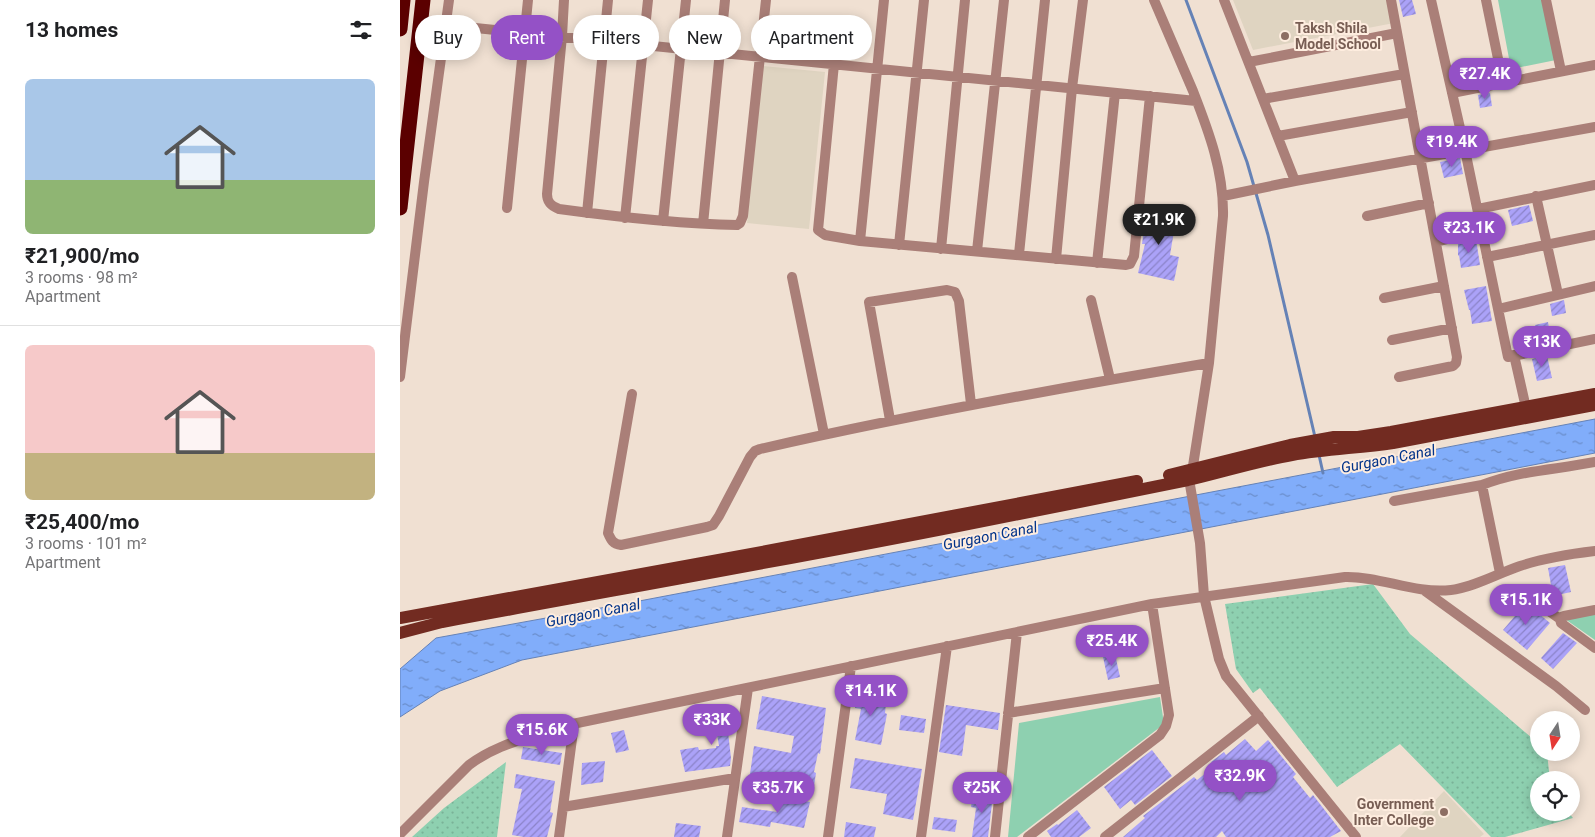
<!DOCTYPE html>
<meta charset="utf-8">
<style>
:root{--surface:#fff;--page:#f6f6f6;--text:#202124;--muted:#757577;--line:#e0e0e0;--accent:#9451c6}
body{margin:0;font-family:Roboto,sans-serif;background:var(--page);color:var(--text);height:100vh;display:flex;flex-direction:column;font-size:19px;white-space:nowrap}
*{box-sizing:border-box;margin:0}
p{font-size:16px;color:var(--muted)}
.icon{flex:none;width:28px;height:28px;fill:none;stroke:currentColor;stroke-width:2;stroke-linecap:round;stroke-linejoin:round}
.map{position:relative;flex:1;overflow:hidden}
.panel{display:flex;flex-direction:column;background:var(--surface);width:400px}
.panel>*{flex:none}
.top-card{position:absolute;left:15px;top:15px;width:475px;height:45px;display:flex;gap:10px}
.needle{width:32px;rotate:192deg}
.tools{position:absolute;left:1130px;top:711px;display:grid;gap:10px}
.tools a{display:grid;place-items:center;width:50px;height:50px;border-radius:50%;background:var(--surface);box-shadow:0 2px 12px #0003;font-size:25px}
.price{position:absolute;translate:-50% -42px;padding:0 11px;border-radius:18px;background:var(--accent);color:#fff;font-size:16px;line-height:32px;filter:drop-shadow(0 1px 2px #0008)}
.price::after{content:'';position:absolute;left:50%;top:30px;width:15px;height:11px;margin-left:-8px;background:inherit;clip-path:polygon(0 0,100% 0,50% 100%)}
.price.current{background:#222;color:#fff}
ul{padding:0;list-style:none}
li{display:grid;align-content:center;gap:10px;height:265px;padding:0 25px}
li+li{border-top:1px solid var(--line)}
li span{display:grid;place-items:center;height:155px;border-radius:8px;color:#555}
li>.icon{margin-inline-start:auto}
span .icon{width:90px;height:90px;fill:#fffc;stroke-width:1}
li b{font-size:21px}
h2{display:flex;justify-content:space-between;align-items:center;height:60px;padding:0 25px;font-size:21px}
.pill{padding:0 18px;border-radius:22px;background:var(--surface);box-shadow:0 2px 12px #0003;font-size:18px;line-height:45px}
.pill.current{background:var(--accent);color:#fff}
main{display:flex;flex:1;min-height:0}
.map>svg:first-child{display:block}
.education{fill:#dfd4c1}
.grass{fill:url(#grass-dots)}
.green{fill:#8ed0b0}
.water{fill:url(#water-ripples);stroke:#6582b6}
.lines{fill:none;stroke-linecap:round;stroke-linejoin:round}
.stream{stroke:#6582b6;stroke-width:3}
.building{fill:url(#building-hatch)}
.minor{stroke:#aa7f78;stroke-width:10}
.major{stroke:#722b21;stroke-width:12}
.highway{stroke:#5b0000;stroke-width:15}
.education-dot{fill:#8d6e63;stroke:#feeddf;stroke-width:2}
.labels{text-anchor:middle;stroke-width:4;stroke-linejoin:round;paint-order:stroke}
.education-label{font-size:14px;font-weight:bold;fill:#785e54;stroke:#feeddf;text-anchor:start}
.water-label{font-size:15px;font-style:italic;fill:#023389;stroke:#feeddf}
</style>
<main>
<section class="panel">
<h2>13 homes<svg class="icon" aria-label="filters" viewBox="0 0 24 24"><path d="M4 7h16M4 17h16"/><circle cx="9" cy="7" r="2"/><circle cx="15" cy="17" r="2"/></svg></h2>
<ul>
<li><span style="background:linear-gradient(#a9c7e8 65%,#8fb573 0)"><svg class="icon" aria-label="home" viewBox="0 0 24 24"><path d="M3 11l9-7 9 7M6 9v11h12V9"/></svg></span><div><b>₹21,900/mo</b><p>3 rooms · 98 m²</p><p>Apartment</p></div></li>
<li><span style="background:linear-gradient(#f6c9c9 70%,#c2b280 0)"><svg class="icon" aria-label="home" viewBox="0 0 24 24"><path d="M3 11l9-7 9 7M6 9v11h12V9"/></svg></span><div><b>₹25,400/mo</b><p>3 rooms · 101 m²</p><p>Apartment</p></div></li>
</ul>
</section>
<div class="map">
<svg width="1195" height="837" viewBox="0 0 1195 837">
<defs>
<pattern id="grass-dots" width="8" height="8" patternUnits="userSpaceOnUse" patternTransform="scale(1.25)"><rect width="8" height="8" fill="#8ed0b0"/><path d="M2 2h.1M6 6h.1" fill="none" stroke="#7ab297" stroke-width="1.8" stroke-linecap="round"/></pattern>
<pattern id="water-ripples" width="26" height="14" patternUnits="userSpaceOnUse" patternTransform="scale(1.25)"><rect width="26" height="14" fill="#81adfa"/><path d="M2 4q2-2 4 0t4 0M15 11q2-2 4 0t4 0" fill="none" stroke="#698cc9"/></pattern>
<pattern id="building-hatch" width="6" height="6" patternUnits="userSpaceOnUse" patternTransform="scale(1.25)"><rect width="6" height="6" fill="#aba2f8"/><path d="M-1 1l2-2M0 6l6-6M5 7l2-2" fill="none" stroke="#8b83c8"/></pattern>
</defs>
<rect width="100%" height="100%" fill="#f0e0d2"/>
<!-- education -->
<path class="education" d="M833 0H990L994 23 853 50Z
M363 66 425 72 409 229 347 223Z
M1044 791 1084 834 1080 837H1000Z"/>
<!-- grass -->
<path class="grass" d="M973 584 1010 634 1139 744V752L1147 753 1150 780H1139V812L1169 813 1173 818 1105 837H1091L1000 744 937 787 860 688 853 693 836 669 825 604Z
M106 762 97 837H12L44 808Z"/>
<!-- green -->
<path class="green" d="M1098 0H1144L1156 60 1111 69Z
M1195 614V640L1165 619Z
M760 697 764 724 617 837H608L619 723Z"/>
<!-- water -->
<path class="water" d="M1195 419V453L122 660 40 691 0 717V669L36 638 234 602Z"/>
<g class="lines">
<!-- stream -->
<path class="stream" d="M786 0 847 162 868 235 915 437
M919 455 923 473"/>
</g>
<!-- building -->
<path class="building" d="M999 0H1012L1016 14 1003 17Z
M1090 93 1092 106 1080 108 1078 95Z
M1060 158 1063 174 1044 178 1040 162Z
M1129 205 1133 221 1112 226 1108 210Z
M747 209 777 213 770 255 779 257 774 281 738 273 745 244H742Z
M1076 239 1080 265 1061 268 1059 255 1058 256V243Z
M1086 286 1092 321 1072 324 1070 310H1069L1064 290Z
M1164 300 1166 313 1152 316 1150 304Z
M1148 322 1151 340 1139 342 1135 325Z
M1147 356 1152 378 1137 381 1132 359Z
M1165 565 1171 592 1153 596 1148 568Z
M1126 603 1150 623 1127 650 1103 630Z
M1163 633 1177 643 1153 669 1141 658Z
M715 654 720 677 708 680 703 657Z
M458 691 487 695 485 713 487 714 481 745 455 740 461 709 455 708Z
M362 696 426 708 420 754 418 753 414 772 416 773 414 786 350 774 354 746 391 753 394 736 356 729Z
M546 705 600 713 598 730 566 725 562 756 539 752Z
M331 707 335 730 328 732 331 758 330 766 285 772 280 750 298 747 299 750 316 748V746H319L313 710Z
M501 715 526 719 524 733 499 730Z
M224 730 229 750 216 753 211 733Z
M845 739 856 751 868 740 896 774 893 777 910 798 913 795 941 831 930 837H826L822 831 816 837H723L745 818 743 816 794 777 797 780 815 766 811 762 824 752 826 755Z
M123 747 162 753 160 765 121 759Z
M752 750 772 776 735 805 731 800 720 809 704 787Z
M455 758 522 769 513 820 483 814 487 794 450 788Z
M205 761 203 782 181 785 182 763Z
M116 774 155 781 150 812 153 813 147 837H124L112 835 122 789 114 788Z
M573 792 593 795 588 837H572L576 808 571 807Z
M381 797 410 802 404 828 371 822 370 827 339 822 342 807 377 812Z
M677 810 691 828 679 837H651L647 831 657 824 658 825Z
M534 817 557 820 555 832 532 829Z
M446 822 476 827 474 837H444Z
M276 823 301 826 299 837H274Z"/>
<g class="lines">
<!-- minor -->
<path class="minor" d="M164 0 162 36 147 194C147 202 151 206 159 209 218 217 277 224 337 225L340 223 343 216 366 0
M754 0C767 30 780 61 793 91 809 132 824 172 823 216L809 363 790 485 800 543 804 596 819 659 826 676 956 837
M824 0 895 181
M991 0 1057 357 1056 363 1053 366 999 377
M1031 0 1065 150 1108 357 1195 339
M1086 0 1103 83
M1146 0 1161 71
M46 25 796 101
M849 62 997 33
M434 64 418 230 425 235 460 241 726 265 730 264 734 256 750 96
M1052 93 1195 65
M863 99 1004 74
M878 136 1012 112
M823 196 895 181 1195 127
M1136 196 1158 294
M107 208 128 0
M1078 209 1195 185
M187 213 208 0
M967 216 1029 203
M225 218 248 0
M263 221 286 0
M303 224 325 0
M460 241 484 0
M1036 242 1082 230
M499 245 524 0
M541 249 565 0
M577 251 604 0
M619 254 645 0
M1087 257 1195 235
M656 259 672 88 683 0
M697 263 715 93
M392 277 424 434
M984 298 1044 286
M691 300 710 379
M1098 309 1195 286
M992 340 1052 328
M1114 355 1126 408
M0 377 24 182 49 0
M232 394 208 533C211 540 213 544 221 545L307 527 313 525 319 516 350 457 355 451 360 449C509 415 659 388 809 363
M490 420 469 302 547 290 555 292 559 301 571 404
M994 501 1082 485
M1100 573 1082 485C1121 470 1155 470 1195 462
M1025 591 1156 686 1185 710
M1129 597 1160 619
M1195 610 1164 616 1161 617 1160 619 1161 623 1195 648
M608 713 765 688
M163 807 335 778
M0 834 69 765C95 745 128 738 158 727L752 604 945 577C981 576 1013 594 1051 590 1072 588 1099 573 1120 566 1144 558 1170 554 1195 551
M159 837 174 724
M327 837 348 688
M428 837 451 666
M521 837 547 646
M595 837 617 632
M628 837 760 735 766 726 769 715 752 604
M705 837 859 716"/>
<!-- major -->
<path class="major" d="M769 475 890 445 934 437H958L991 432 1195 394
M0 618 367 551 737 481
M0 633 42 622C214 590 386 560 558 526 635 511 711 496 788 480 823 472 857 461 892 455 925 449 959 448 993 443L1195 405"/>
<!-- highway -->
<path class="highway" d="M0 29 3 0
M0 208 23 0"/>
</g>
<!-- markers -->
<g class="education-dot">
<circle cx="885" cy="36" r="5"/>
<circle cx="1044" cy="812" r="5"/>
</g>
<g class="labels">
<!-- education labels -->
<g class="education-label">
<text x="895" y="33">Taksh Shila<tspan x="895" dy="16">Model School</tspan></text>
<text x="1034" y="809" text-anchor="end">Government<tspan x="1034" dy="16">Inter College</tspan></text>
</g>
<!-- water labels -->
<g class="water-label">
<text transform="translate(988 459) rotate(-11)" y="5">Gurgaon Canal</text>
<text transform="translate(590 536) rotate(-11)" y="5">Gurgaon Canal</text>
<text transform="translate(193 613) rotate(-11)" y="5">Gurgaon Canal</text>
</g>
</g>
</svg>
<div class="tools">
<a><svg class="needle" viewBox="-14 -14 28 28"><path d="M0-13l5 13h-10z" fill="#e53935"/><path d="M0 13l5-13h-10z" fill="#757577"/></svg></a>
<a><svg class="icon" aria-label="locate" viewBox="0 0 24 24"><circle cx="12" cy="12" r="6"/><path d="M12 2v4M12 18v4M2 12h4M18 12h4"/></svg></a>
</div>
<b class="price" style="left:1085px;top:100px">₹27.4K</b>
<b class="price" style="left:1052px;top:168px">₹19.4K</b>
<b class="price current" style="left:759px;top:246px">₹21.9K</b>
<b class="price" style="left:1069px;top:254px">₹23.1K</b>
<b class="price" style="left:1142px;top:368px">₹13K</b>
<b class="price" style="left:1126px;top:626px">₹15.1K</b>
<b class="price" style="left:712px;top:667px">₹25.4K</b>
<b class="price" style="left:471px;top:717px">₹14.1K</b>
<b class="price" style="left:312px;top:746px">₹33K</b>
<b class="price" style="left:142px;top:756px">₹15.6K</b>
<b class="price" style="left:840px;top:802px">₹32.9K</b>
<b class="price" style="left:378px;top:814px">₹35.7K</b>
<b class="price" style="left:582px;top:814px">₹25K</b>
<div class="top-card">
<a class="pill">Buy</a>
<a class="pill current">Rent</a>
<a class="pill">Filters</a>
<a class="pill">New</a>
<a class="pill">Apartment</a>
</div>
</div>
</main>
